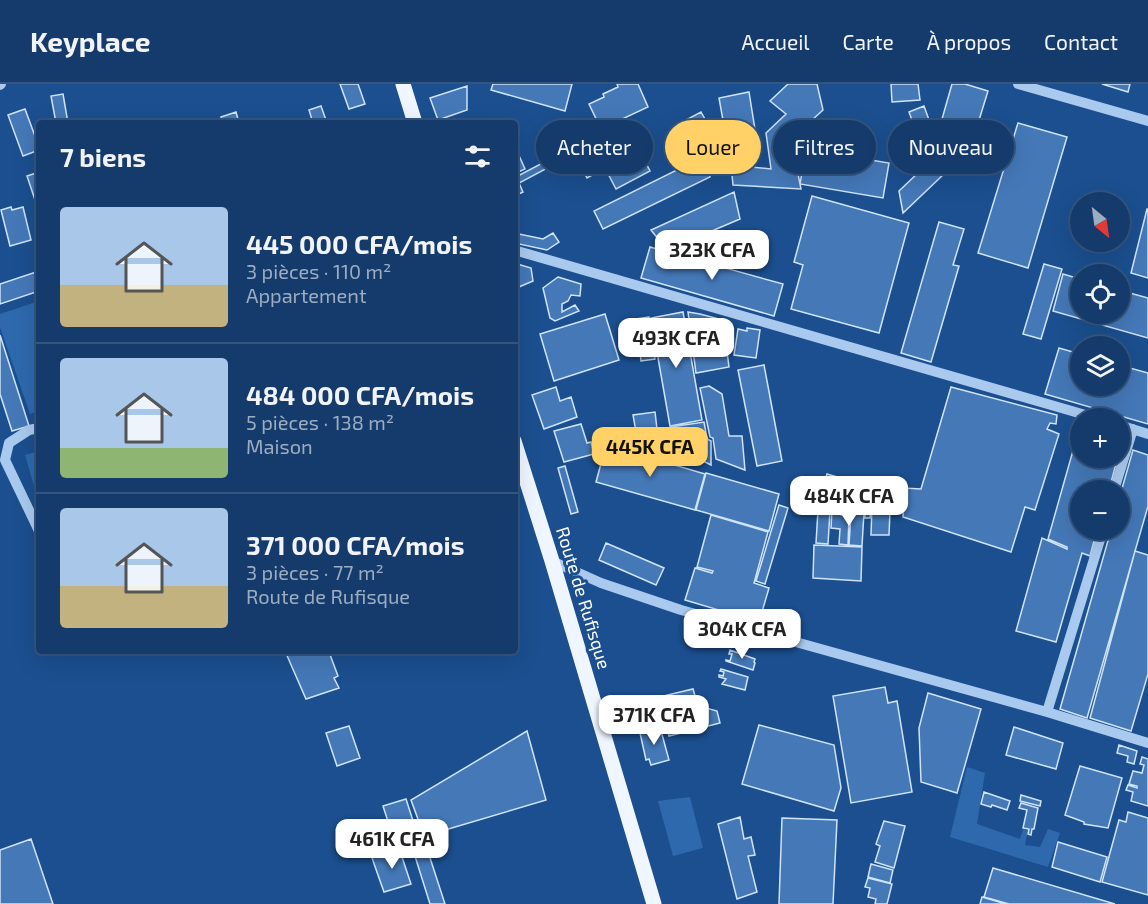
<!DOCTYPE html>
<html lang="fr">
<meta charset="utf-8">
<style>
:root{--surface:#143b6b;--page:#214673;--text:#f1f3f6;--muted:#9dadc1;--line:#33557e;--accent:#ffd166}
body{margin:0;font-family:"Exo 2",sans-serif;background:var(--page);color:var(--text);height:100vh;display:flex;flex-direction:column;font-size:22px;white-space:nowrap}
*{box-sizing:border-box;margin:0}
p{font-size:20px;color:var(--muted)}
.icon{flex:none;width:33px;height:33px;fill:none;stroke:currentColor;stroke-width:2;stroke-linecap:round;stroke-linejoin:round}
.map{position:relative;flex:1;overflow:hidden}
.sheet{position:absolute;left:36px;top:36px;width:482px;height:534px;display:flex;flex-direction:column;background:var(--surface);border-radius:6px;box-shadow:0 6px 24px #0002,0 0 0 2px var(--line)}
.sheet>*{flex:none}
.banner{position:absolute;left:536px;top:36px;width:522px;height:54px;display:flex;gap:12px}
.needle{width:39px;rotate:151deg}
.buttons{position:absolute;left:1070px;top:108px;display:grid;gap:12px}
.buttons a{display:grid;place-items:center;width:60px;height:60px;border-radius:50%;background:var(--surface);box-shadow:0 6px 24px #0002,0 0 0 2px var(--line);font-size:30px}
.price{position:absolute;translate:-50% -51px;padding:0 14px;border-radius:12px;background:#fff;color:#222;font-size:20px;line-height:39px;filter:drop-shadow(0 2px 3px #0008)}
.price::after{content:'';position:absolute;left:50%;top:36px;width:18px;height:14px;margin-left:-9px;background:inherit;clip-path:polygon(0 0,100% 0,50% 100%)}
.price.on{background:var(--accent);color:#111}
ul{padding:0;list-style:none}
li{display:flex;align-items:center;gap:18px;height:150px;padding:0 24px}
li+li{border-top:2px solid var(--line)}
li span{display:grid;place-items:center;flex:none;width:168px;height:120px;border-radius:6px;color:#555}
li>.icon{margin-inline-start:auto}
span .icon{width:72px;height:72px;fill:#fffc;stroke-width:1}
li b{font-size:26px}
h2{display:flex;justify-content:space-between;align-items:center;height:72px;padding:0 24px;font-size:26px}
.tag{padding:0 21px;border-radius:27px;background:var(--surface);box-shadow:0 6px 24px #0002,0 0 0 2px var(--line);font-size:21px;line-height:54px}
.tag.on{background:var(--accent);color:#111}
header{display:flex;align-items:center;gap:36px;box-sizing:border-box;height:84px;padding:0 30px;background:var(--surface);border-bottom:2px solid var(--line)}
header strong{font-size:28px}
nav{display:flex;gap:33px;margin-inline-start:auto;font-size:21px}
.map>svg:first-child{display:block}
.green{fill:#2e69ad}
.building{fill:#4478b7;stroke:#cfe3fa;stroke-width:1.5}
.lines{fill:none;stroke-linecap:round;stroke-linejoin:round}
.minor{stroke:#a9c9ee;stroke-width:10}
.major{stroke:#f0f6ff;stroke-width:15}
.labels{text-anchor:middle;stroke-width:6;stroke-linejoin:round;paint-order:stroke}
.street-label{font-size:18px;fill:#fff;stroke:#1b4f8f}
</style>
<header>
<strong>Keyplace</strong>
<nav><a>Accueil</a><a>Carte</a><a>À propos</a><a>Contact</a></nav>
</header>
<div class="map">
<svg width="1148" height="820" viewBox="0 0 1148 820">
<rect width="100%" height="100%" fill="#1b4f8f"/>
<!-- green -->
<path class="green" d="M39 217V327L30 330 0 243V230Z
M39 367V416H38L25 371Z
M967 683 985 689 977 740 1020 755 1023 745 1028 746 1025 761 1040 763 1048 745 1060 749 1048 783 950 753Z
M690 713 703 764 673 772 658 717Z"/>
<!-- building -->
<path class="building" d="M340 0H358L365 20 349 25Z
M493 0H572L565 27 491 6Z
M617 0H638L648 23 601 45 589 20 604 13 603 10 618 3Z
M788 0H817L823 26 791 55 801 105 733 101 731 81 771 85 766 49 786 30 770 17Z
M891 0H918L920 16 892 18Z
M952 0H965L988 7 972 59 938 49Z
M1102 0H1130L1128 8Z
M467 2V26L438 36 430 14Z
M749 8 757 58 731 81 719 14Z
M63 10 68 39H56L51 12Z
M321 22 327 39H313L309 26Z
M924 22 938 61 923 67 909 28Z
M25 25 39 63V66L23 72 8 31Z
M236 28 239 39H223L221 33Z
M701 28 714 51 683 67 679 59 694 51 686 36Z
M1018 39 1067 53 1028 184 978 169Z
M627 42 650 87 616 105 605 84 587 94 580 80 608 66 602 55Z
M514 65H516L525 85 514 90Z
M806 65 889 79 883 114 800 100Z
M940 68 945 89 903 129 899 107Z
M552 74 555 80 519 99 523 108 514 112V94Z
M701 74 710 93 603 145 594 127Z
M39 88V128L27 92Z
M734 108 740 135 667 166 651 146Z
M812 112 909 139 879 249 791 225 803 181 794 178Z
M11 123 12 126 23 123 31 156 10 162 1 126Z
M1147 125H1148V194L1131 189Z
M939 138 964 145 953 181 959 182 931 278 901 269Z
M514 149 543 155 553 149 559 158 547 166 514 159Z
M650 163 783 200 774 232 641 194Z
M514 179 531 184 533 197 514 205Z
M1044 180 1062 185 1041 255 1023 250Z
M39 187V207L0 220V200Z
M1063 190 1080 195V230H1119V206L1148 214V254L1053 227Z
M558 193 581 200 580 212 571 211 568 217 562 220V228L575 221 579 227 555 237 550 234 543 204Z
M683 228 702 336 670 342 651 234Z
M688 228 700 230 723 236 729 283 696 289Z
M605 230 619 276 554 297 540 250Z
M649 233 655 275 641 277 636 235Z
M747 244 760 246 756 274 734 271 738 245 747 247Z
M0 251 29 342 12 347 0 310Z
M1059 264 1080 270V302H1119V281L1148 289V340L1045 310Z
M764 281 782 377 757 382 738 286Z
M709 302 722 310 729 352H742L745 386 716 375 713 354 710 353 700 304Z
M556 303 560 317 571 313 577 333 544 345 532 311Z
M951 303 1057 331 1056 340 1050 339 1047 345 1059 350 1035 426 1025 423 1011 468 903 433 904 404 921 405Z
M655 328 657 345 636 348 633 331Z
M704 338 707 355 711 357V381L701 376 696 358 674 361 671 343Z
M581 340 587 359 591 358 594 370 564 378 554 347Z
M606 361 705 390 695 426 596 398Z
M1074 363 1080 364V374H1110L1117 376 1109 406H1080V446H1097L1090 472 1082 469 1056 558 1016 547 1042 454 1067 465V463L1048 455Z
M1133 366 1148 371V422L1087 634 1060 625 1111 446H1119V415Z
M565 382 578 428 571 430 558 384Z
M706 389 779 410 769 447 696 426Z
M827 390 855 398 850 414 822 406Z
M817 407 871 422 870 434H865V426L815 424Z
M779 421 788 424 765 500 756 497Z
M872 422 890 427 889 451H871Z
M818 426 830 427 828 460 816 459Z
M832 426 864 428 862 462 849 461 851 430H841V431L849 432 848 461 839 460 840 445 831 444Z
M711 431 768 448 754 499 769 504 759 538 685 516 695 484 712 489 713 487 697 483Z
M606 459 664 484 656 501 599 476Z
M814 461 862 463 861 497 813 494Z
M1135 467 1148 471V590L1131 647 1090 634Z
M730 566 755 575 754 578 755 579 753 586 726 577V576L730 577 732 570H729Z
M285 567H322L324 570 329 568 338 592 334 594 339 604 306 615Z
M721 585 748 593 745 606 722 600 726 595 719 593V591L723 592 724 588 720 587Z
M885 603 888 619 897 617 912 708 851 719 833 612Z
M693 605 698 622 659 632 655 614Z
M928 609 981 625 957 709 921 698 919 644Z
M699 622 717 627 720 639 669 652 664 630Z
M759 641 834 661 841 704 834 727 742 700Z
M349 642 360 674 337 682 326 649Z
M660 643 669 676 651 681 649 675 646 676 640 649Z
M1014 643 1063 659 1056 685 1006 671Z
M527 647 546 716 428 751 426 745 422 746 411 716Z
M1119 661 1137 667 1134 680 1127 678 1128 672 1117 669Z
M1142 673 1148 675V722L1131 717 1133 708 1126 706 1128 701 1137 704V702L1129 700 1133 687 1142 689 1144 681 1140 680Z
M1080 682 1122 694 1108 744 1084 740V738L1065 731Z
M984 708 1010 717 1007 726 992 721 991 723 981 720Z
M1021 711 1041 717 1040 722 1020 717Z
M406 715 415 743 392 750 383 722Z
M1021 719 1038 724 1034 745H1032L1031 751 1028 750 1029 745 1023 744 1027 726 1019 724Z
M1128 728 1148 734V811L1102 798 1119 736 1126 738Z
M740 733 744 755 751 753 755 771 748 772 757 808 737 815 718 740Z
M782 734 837 736 833 820H779Z
M884 737 905 742 894 784 875 778 880 762 876 760Z
M421 746 445 820H430L408 750Z
M31 755 53 820H0V766Z
M1058 758 1107 773 1100 798 1052 783Z
M399 764 411 800 384 808 372 774Z
M871 780 893 786 890 799 868 793Z
M993 784 1115 820H1009L984 813Z
M868 794 892 800 887 820H875L876 815 868 813 870 804 865 803Z
M982 813 1006 820H980Z"/>
<g class="lines">
<!-- minor -->
<path class="minor" d="M1018 0 1148 37
M0 1 1 0
M514 166 1096 334
M1119 341 1148 350
M39 344 29 346 9 359 5 376 39 447
M1114 406 1133 345
M552 477 601 499 681 526 1047 628 1148 659
M1047 628 1103 446"/>
<!-- major -->
<path class="major" d="M403 0 415 39
M514 357 552 477 654 820"/>
</g>
<g class="labels">
<!-- street labels -->
<g class="street-label">
<text transform="translate(583 514) rotate(73)" y="6">Route de Rufisque</text>
</g>
</g>
</svg>
<div class="buttons">
<a><svg class="needle" viewBox="-14 -14 28 28"><path d="M0-13l5 13h-10z" fill="#e53935"/><path d="M0 13l5-13h-10z" fill="#9dadc1"/></svg></a>
<a><svg class="icon" aria-label="locate" viewBox="0 0 24 24"><circle cx="12" cy="12" r="6"/><path d="M12 2v4M12 18v4M2 12h4M18 12h4"/></svg></a>
<a><svg class="icon" aria-label="layers" viewBox="0 0 24 24"><path d="M12 4l9 5-9 5-9-5zM3 14l9 5 9-5"/></svg></a>
<a>+</a>
<a>−</a>
</div>
<b class="price" style="left:712px;top:197px">323K CFA</b>
<b class="price" style="left:676px;top:285px">493K CFA</b>
<b class="price on" style="left:650px;top:394px">445K CFA</b>
<b class="price" style="left:849px;top:443px">484K CFA</b>
<b class="price" style="left:742px;top:576px">304K CFA</b>
<b class="price" style="left:654px;top:662px">371K CFA</b>
<b class="price" style="left:392px;top:786px">461K CFA</b>
<div class="banner">
<a class="tag">Acheter</a>
<a class="tag on">Louer</a>
<a class="tag">Filtres</a>
<a class="tag">Nouveau</a>
</div>
<section class="sheet">
<h2>7 biens<svg class="icon" aria-label="filters" viewBox="0 0 24 24"><path d="M4 7h16M4 17h16"/><circle cx="9" cy="7" r="2"/><circle cx="15" cy="17" r="2"/></svg></h2>
<ul>
<li><span style="background:linear-gradient(#a9c7e8 65%,#c2b280 0)"><svg class="icon" aria-label="home" viewBox="0 0 24 24"><path d="M3 11l9-7 9 7M6 9v11h12V9"/></svg></span><div><b>445 000 CFA/mois</b><p>3 pièces · 110 m²</p><p>Appartement</p></div></li>
<li><span style="background:linear-gradient(#a9c7e8 75%,#8fb573 0)"><svg class="icon" aria-label="home" viewBox="0 0 24 24"><path d="M3 11l9-7 9 7M6 9v11h12V9"/></svg></span><div><b>484 000 CFA/mois</b><p>5 pièces · 138 m²</p><p>Maison</p></div></li>
<li><span style="background:linear-gradient(#a9c7e8 65%,#c2b280 0)"><svg class="icon" aria-label="home" viewBox="0 0 24 24"><path d="M3 11l9-7 9 7M6 9v11h12V9"/></svg></span><div><b>371 000 CFA/mois</b><p>3 pièces · 77 m²</p><p>Route de Rufisque</p></div></li>
</ul>
</section>
</div>
